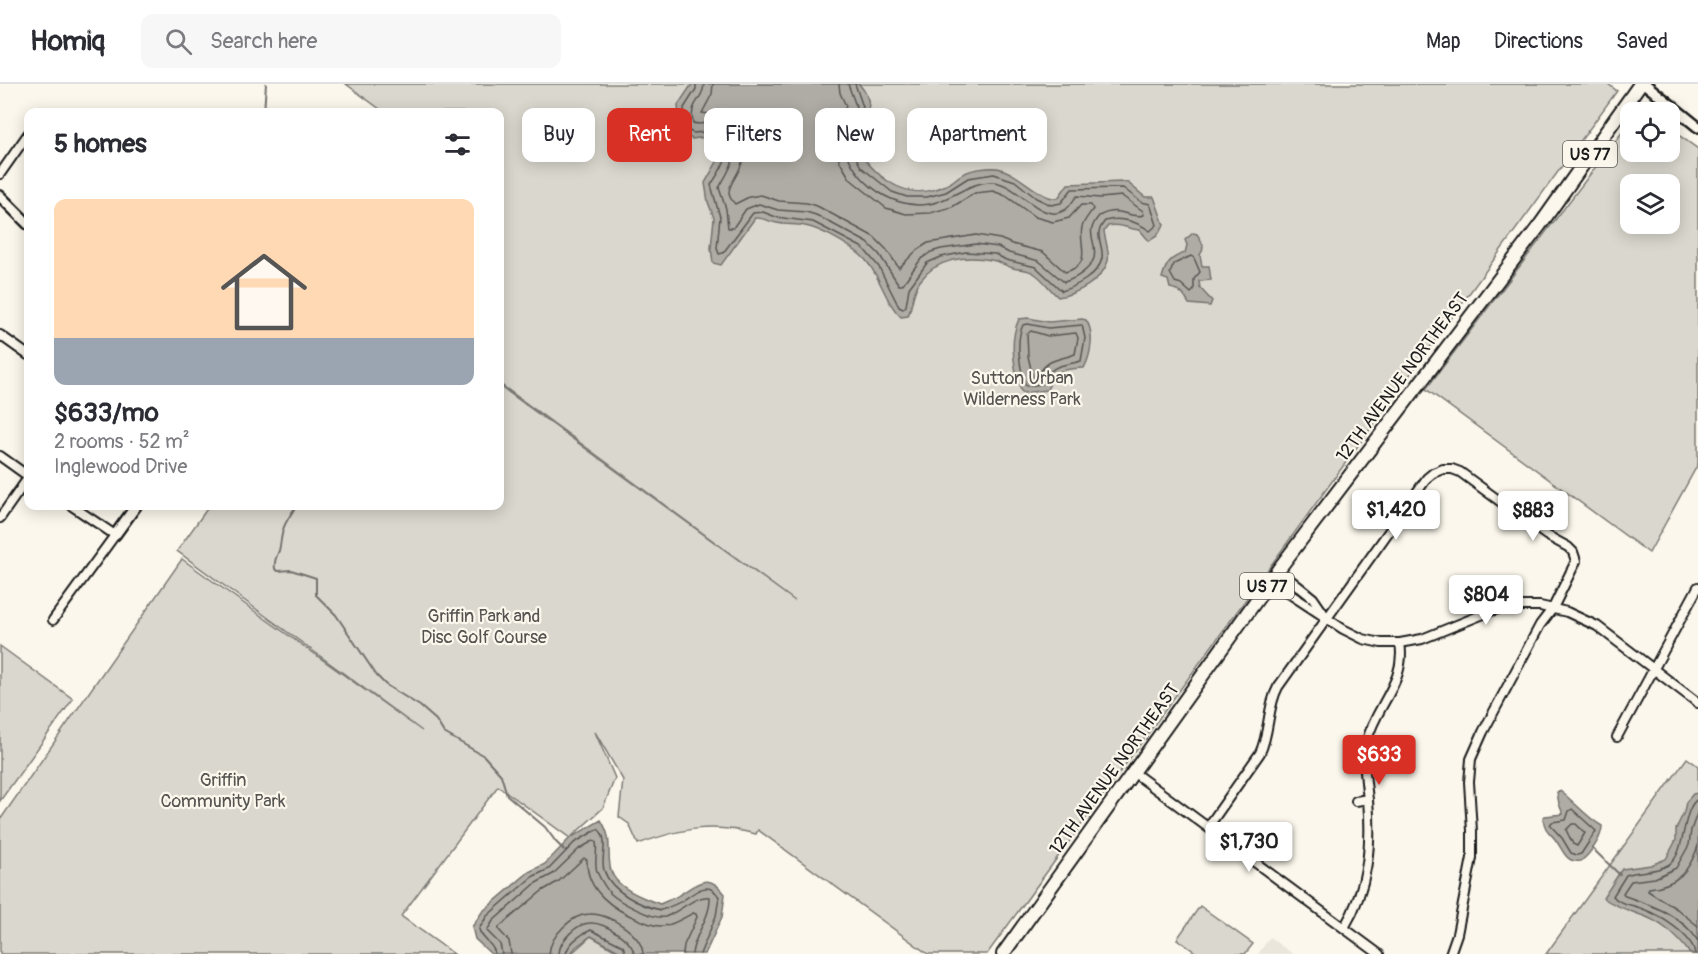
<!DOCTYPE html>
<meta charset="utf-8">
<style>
:root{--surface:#fff;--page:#f7f7f7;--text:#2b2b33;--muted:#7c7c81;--line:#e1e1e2;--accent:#d93025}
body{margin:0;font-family:Pangolin,sans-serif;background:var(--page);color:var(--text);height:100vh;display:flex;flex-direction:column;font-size:22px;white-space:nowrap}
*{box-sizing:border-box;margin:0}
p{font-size:20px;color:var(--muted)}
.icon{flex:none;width:33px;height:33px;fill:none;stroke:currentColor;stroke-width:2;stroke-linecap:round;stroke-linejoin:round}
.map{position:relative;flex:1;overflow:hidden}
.drawer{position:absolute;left:24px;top:24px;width:480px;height:402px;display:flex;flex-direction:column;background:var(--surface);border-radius:12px;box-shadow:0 3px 15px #0003}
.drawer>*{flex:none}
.top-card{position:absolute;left:522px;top:24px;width:570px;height:54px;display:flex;gap:12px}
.controls{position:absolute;left:1620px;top:18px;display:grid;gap:12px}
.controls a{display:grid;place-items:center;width:60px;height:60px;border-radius:12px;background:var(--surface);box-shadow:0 3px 15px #0003;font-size:30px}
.price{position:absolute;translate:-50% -51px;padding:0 14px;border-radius:6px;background:#fff;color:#222;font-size:20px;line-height:39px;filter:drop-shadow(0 2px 3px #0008)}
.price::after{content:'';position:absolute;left:50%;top:36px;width:18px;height:14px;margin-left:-9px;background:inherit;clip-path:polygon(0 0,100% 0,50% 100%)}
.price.active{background:var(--accent);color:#fff}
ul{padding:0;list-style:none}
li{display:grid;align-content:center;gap:12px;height:318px;padding:0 30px}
li span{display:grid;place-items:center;height:186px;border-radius:12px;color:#555}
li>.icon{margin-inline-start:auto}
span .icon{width:108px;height:108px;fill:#fffc;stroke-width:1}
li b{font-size:26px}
h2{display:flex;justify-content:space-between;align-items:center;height:72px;padding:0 30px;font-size:26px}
.tag{padding:0 21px;border-radius:12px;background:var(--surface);box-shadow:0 3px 15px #0003;font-size:21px;line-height:54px}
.tag.active{background:var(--accent);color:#fff}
header{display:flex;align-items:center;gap:36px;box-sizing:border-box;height:84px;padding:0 30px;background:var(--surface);border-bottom:2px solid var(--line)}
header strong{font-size:28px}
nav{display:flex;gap:33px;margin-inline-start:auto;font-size:21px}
.search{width:420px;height:54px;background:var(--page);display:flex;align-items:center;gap:15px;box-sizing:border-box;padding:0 21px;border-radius:12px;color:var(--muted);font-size:22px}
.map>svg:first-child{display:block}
.built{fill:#eae6dc}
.green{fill:#dad7ce;stroke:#7b7a75;stroke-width:1.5;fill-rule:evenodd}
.water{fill:#afaca5;stroke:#74726e;stroke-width:1.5}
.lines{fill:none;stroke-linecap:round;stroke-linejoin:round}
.shore{stroke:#575653;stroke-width:1.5}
.stream{stroke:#74726e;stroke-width:2}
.minor-casing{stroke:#1c1c1c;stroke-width:12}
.tertiary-casing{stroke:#1c1c1c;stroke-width:14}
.primary-casing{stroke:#1c1c1c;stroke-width:16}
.minor{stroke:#fbf7ec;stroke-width:8}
.tertiary{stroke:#fbf7ec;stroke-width:9}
.primary{stroke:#fbf7ec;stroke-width:12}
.labels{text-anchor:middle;stroke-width:4.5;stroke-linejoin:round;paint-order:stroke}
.shield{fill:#fbf7ec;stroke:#5f5e5a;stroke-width:1.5}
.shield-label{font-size:16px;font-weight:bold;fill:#1c1c1c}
.street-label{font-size:18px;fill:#1c1c1c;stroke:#fbf7ec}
.park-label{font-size:18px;fill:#555451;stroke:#fbf7ec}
</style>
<header>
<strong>Homiq</strong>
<div class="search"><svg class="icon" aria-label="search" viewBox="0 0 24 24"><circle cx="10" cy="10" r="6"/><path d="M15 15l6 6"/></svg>Search here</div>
<nav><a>Map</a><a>Directions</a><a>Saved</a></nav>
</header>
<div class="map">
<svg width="1698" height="870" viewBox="0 0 1698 870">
<rect width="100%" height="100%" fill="#fbf7ec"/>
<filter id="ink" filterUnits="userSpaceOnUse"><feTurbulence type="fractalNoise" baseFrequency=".0167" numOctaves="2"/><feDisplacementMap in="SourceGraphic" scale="12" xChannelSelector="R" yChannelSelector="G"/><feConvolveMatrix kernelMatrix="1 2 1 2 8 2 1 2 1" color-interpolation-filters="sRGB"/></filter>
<g filter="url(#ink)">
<!-- built -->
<path class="built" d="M1270 853 1276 858 1293 870H1258Z"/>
<!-- green -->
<path class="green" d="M346 0H1608L1617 7 987 870H928L758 746 756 750C711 738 680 745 638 760L629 740 619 733 623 696 595 648 615 694 603 724 570 754 498 702 401 832 454 870H0V736L182 475 422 647 177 467 209 422H500V302L795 517 500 300V28H384Z
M1630 38V68H1670V45L1698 65V380L1649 469 1426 305ZM1630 100H1670V140H1630Z
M0 562 73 615 0 717Z
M1687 674 1698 682V870H1546Z
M1200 822 1253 860 1245 870H1198L1177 855Z
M591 852 621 870H571Z"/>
<!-- water -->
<path class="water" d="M692 0H859C876 19 868 31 856 50 861 72 864 77 881 92 903 110 925 113 950 99 955 96 959 91 965 89 973 85 989 83 997 84 1019 88 1041 117 1058 114L1068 100 1123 98 1128 99 1145 113H1154L1164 141 1157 152 1149 157 1140 146C1128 145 1120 139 1108 142L1104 147C1105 156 1110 169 1108 177 1102 197 1077 210 1058 213 1050 206 1044 196 1035 190 1029 185 1021 186 1013 184 1005 182 999 177 991 176 965 171 936 175 920 197 912 208 913 220 908 232L901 233C886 219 881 195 868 179 858 165 822 145 805 142 796 140 786 141 777 139 769 138 763 133 755 134L721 181 713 179 711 164 714 134 708 118 705 99 722 69 720 58 713 52 692 55 680 48 678 21Z
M1193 149 1197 150C1202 158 1206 163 1200 171L1202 182H1209L1211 196 1199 197 1200 204 1212 217 1210 222 1189 220C1184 211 1181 206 1170 204L1168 196 1162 194C1166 179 1171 173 1185 169L1187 161 1185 156Z
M1028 234 1049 238 1082 235 1086 236C1095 249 1091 271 1084 284 1063 285 1055 285 1047 306L1024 309 1021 307C1014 285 1009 256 1019 235Z
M1560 707C1575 718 1586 733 1602 742 1602 754 1590 770 1581 777 1566 779 1564 768 1557 758 1550 747 1545 749 1543 734L1545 732 1563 730 1559 720 1557 708Z
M1698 709V870H1690C1678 852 1659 836 1638 830 1625 825 1615 822 1603 814L1622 785 1651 781 1666 775 1676 756V745L1684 728 1686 718 1693 710Z
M601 736C613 756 607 762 610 782 612 803 643 814 660 820 666 817 673 815 679 811 697 800 708 787 725 810L722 833 705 870H624L591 852 576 863 570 870H491L475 855 472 843 482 828 529 788 545 780 570 754Z"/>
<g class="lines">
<!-- shore -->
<path class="shore" d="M696 0V5L684 24 686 45 693 49 716 47C738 62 722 84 711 101L720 133 717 164 719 170 723 169 753 129 763 128 776 133 813 138 863 164 879 183 899 223 903 225 906 222 909 204 927 179 941 173 966 168 995 170 1006 176 1036 183 1062 207C1076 202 1099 191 1102 174 1104 159 1092 152 1105 137 1120 132 1138 138 1150 147L1157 141 1150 120 1141 118 1123 104 1072 105 1061 119 1051 121 1036 114 1015 97 994 90 968 94 946 108 927 113H907L892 108 861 83 854 70 851 48 863 23 855 0
M704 0C703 18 689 17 693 39 700 42 708 37 716 39 721 40 725 43 728 47 744 66 729 86 719 104L726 125 728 144H733L746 125 759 120 778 126 806 128 816 131 868 159 879 170 899 201H902L921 175 931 168 941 165 976 160 998 163 1009 169 1039 177 1064 198C1075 195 1090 186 1094 174 1098 156 1083 151 1099 132 1120 120 1128 136 1144 131L1143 127 1122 112 1100 114 1077 112C1073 116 1070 123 1065 126 1041 141 1017 98 992 98 968 98 952 116 929 120 889 127 845 91 843 51 843 41 853 32 856 22L848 0
M713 0 712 10 702 29C709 31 717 28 724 32 745 43 748 68 739 86 736 93 729 101 729 108 729 113 732 117 735 120L749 113 761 111 779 117 807 119 819 123 874 153 886 165 899 184 917 166 928 159 976 151 1000 155 1012 160 1043 168 1065 188C1094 180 1078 162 1082 143 1084 136 1089 131 1093 125L1091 121H1081L1069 134 1053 138 1035 133 1006 112 993 107 975 109 952 123 930 129 906 130 886 124 850 95 839 76 834 47 846 22 840 9 839 0
M1191 172 1194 174 1200 188 1194 195V206L1191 209 1181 200 1175 198 1170 189 1174 180Z
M1028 240 1048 244 1082 241 1085 254 1081 277C1061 283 1053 278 1042 300L1026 302C1020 286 1015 257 1023 241Z
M1031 247 1048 252 1076 249 1078 254 1075 270C1057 277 1048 273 1037 293L1033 294 1028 272 1027 250Z
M1572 725 1596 747 1581 770 1577 771 1571 769 1562 754 1550 741 1552 738 1566 736 1569 727Z
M1698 727 1691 746 1689 761 1676 784 1655 794 1631 797 1623 809 1625 812C1652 821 1683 832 1698 857
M1572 740H1576L1585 749 1577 762 1573 760 1566 746Z
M1698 762C1689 788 1677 801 1649 804L1648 807 1677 825 1698 842
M495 870C494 859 481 856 479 845L487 832 532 793 549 785 574 759 598 745C610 755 600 773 604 786 611 808 641 822 661 826 669 823 678 820 685 815 696 807 709 796 719 813L716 832 700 870
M502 870 500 860 487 847 493 837 536 799 553 790 579 765 593 757 596 758C598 769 593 781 598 790 601 796 606 805 611 810 620 818 653 836 665 833 679 828 697 810 710 813 711 834 694 850 692 870
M511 870 509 857 499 846V843L542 807 559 797 584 774 587 776C586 807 614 826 640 836 647 839 655 843 663 842 673 841 684 834 693 829L696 830 697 833 684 861 683 870
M549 870C550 852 572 830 590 830 609 829 642 850 643 870
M559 870C559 857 577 839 590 839 604 838 633 856 634 870
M566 870C568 859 581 850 591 846L623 862 626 870
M1695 870C1693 851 1659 831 1643 825 1632 820 1620 821 1613 812L1626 791C1640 786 1654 789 1668 781 1687 771 1681 724 1698 715"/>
<!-- stream -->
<path class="stream" d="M264 28 266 0
M296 422C285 440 283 440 280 462 279 472 273 473 275 485L278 487 291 486 316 494V511L336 531 377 592 386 601 420 622 436 636 444 649 484 672 501 691 507 711 545 743 556 758 564 766
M1592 764 1620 791"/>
<defs>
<path id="minor" d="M0 90 28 50
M0 251 28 271
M0 372 28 392
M0 434 28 394
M1278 486 1313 514 1324 530
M1270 497 1343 545 1363 555 1381 559H1400L1422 555 1491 527 1509 522H1540L1567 528 1597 542 1698 619
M53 536 115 451 72 422
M1617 653 1698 503
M1133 688 1379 870
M1356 717 1368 715
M1208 743 1260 669C1270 648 1267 623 1278 603L1427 394 1433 389 1443 385H1452L1460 388 1546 451 1568 463 1573 468 1576 477 1553 524 1540 541 1483 648 1471 675 1469 698 1472 747V774L1457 850 1450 870
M1344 844C1368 804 1372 761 1368 716 1366 696 1362 676 1367 657 1375 622 1407 598 1400 559"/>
<path id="tertiary" d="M1645 0 1698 43
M0 112 28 140
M115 451 136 422"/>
<path id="primary" d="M1003 870 1278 486 1540 141 1640 0"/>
</defs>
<!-- minor casing -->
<use href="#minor" class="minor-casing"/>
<!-- tertiary casing -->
<use href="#tertiary" class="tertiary-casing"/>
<!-- primary casing -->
<use href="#primary" class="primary-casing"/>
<!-- minor -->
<use href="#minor" class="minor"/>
<!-- tertiary -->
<use href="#tertiary" class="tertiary"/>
<!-- primary -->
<use href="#primary" class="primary"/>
</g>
</g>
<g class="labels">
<!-- shield labels -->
<g class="shield">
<rect x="1563" y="57" width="54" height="26" rx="4.5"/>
<rect x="1240" y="489" width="54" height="26" rx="4.5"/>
</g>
<g class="shield-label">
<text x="1590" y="76">US 77</text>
<text x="1267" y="508">US 77</text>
</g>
<!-- street labels -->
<g class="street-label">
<text transform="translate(1402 293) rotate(-53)" y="6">12TH AVENUE NORTHEAST</text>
<text transform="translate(1114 685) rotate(-54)" y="6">12TH AVENUE NORTHEAST</text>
</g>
<!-- park labels -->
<g class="park-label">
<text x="1022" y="300">Sutton Urban<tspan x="1022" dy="21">Wilderness Park</tspan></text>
<text x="484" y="538">Griffin Park and<tspan x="484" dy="21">Disc Golf Course</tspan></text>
<text x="223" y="702">Griffin<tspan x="223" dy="21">Community Park</tspan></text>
</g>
</g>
</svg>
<div class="controls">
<a><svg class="icon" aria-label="locate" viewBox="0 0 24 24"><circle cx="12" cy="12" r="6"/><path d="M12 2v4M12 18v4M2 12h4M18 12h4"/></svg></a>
<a><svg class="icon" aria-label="layers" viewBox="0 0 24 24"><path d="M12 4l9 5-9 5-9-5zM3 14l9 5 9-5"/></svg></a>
</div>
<b class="price" style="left:1396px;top:457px">$1,420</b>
<b class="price" style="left:1533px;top:458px">$883</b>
<b class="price" style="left:1486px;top:542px">$804</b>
<b class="price active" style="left:1379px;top:702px">$633</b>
<b class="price" style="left:1249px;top:789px">$1,730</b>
<div class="top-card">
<a class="tag">Buy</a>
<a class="tag active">Rent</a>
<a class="tag">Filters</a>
<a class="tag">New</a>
<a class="tag">Apartment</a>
</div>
<section class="drawer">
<h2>5 homes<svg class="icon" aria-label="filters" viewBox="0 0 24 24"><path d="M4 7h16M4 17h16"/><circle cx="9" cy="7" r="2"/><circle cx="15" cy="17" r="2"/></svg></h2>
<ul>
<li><span style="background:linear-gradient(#ffd9b3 75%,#9aa5b1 0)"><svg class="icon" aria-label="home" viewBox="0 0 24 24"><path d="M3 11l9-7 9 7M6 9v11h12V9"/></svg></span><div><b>$633/mo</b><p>2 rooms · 52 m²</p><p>Inglewood Drive</p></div></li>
</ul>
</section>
</div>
